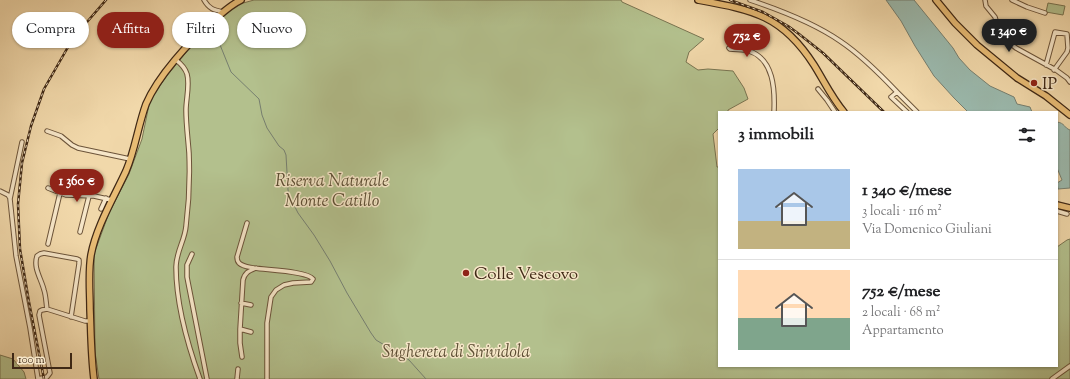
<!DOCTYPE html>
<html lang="it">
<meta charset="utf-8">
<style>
:root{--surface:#fff;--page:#f6f6f6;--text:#202124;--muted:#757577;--line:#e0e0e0;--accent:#8f2418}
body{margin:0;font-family:"Sorts Mill Goudy",serif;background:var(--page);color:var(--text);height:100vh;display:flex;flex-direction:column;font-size:15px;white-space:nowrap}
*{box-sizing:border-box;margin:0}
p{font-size:13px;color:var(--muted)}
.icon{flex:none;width:22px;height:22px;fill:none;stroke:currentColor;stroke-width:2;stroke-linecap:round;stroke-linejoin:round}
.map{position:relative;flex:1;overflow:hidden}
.side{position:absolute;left:718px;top:111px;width:340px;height:256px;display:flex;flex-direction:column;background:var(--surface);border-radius:0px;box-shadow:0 1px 3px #0004}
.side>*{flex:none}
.banner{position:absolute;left:12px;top:12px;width:380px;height:36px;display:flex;gap:8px}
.scale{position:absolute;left:12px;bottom:10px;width:60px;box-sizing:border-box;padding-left:4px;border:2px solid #3f2815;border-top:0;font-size:11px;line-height:14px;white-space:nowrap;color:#3f2815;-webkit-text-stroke:3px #f6e6c8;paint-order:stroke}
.price{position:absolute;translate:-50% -34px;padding:0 9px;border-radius:14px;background:var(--accent);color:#fff;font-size:13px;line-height:26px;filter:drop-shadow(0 1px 2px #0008)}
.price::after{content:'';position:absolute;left:50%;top:24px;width:12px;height:9px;margin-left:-6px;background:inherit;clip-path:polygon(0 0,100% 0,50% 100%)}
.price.active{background:#222;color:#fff}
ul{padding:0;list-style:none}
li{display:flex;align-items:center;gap:12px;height:100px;padding:0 20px}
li+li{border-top:1px solid var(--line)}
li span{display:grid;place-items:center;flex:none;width:112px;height:80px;border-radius:0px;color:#555}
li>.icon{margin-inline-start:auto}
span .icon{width:48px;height:48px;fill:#fffc;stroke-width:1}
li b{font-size:17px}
h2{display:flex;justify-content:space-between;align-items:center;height:48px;padding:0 20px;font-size:17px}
.tag{padding:0 14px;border-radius:18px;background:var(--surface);box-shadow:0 1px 3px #0004;font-size:14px;line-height:36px}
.tag.active{background:var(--accent);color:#fff}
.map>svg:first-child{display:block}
.green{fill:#b3c08d;stroke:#797451}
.water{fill:#9bb9ad;stroke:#767f70}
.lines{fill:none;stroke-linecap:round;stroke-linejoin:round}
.stream{stroke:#767f70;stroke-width:1}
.minor-casing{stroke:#6c543a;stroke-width:5.5}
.primary-casing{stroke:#3f2815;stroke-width:8}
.minor{stroke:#f6e6c8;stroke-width:3.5}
.primary{stroke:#e8bc75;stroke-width:5.5}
.rail-casing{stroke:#3f2815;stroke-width:2.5}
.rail{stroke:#f6e6c8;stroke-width:1;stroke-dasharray:3;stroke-linecap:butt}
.poi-dot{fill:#8f2418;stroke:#f6e6c8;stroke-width:1.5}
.labels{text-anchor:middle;stroke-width:3;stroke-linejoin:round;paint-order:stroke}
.poi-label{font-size:17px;fill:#3f2815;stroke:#f6e6c8;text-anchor:start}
.park-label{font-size:17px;font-style:italic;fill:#5c4e33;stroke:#f6e6c8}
</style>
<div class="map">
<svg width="1070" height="379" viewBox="0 0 1070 379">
<rect width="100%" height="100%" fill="#f1d8aa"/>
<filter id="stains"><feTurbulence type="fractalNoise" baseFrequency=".005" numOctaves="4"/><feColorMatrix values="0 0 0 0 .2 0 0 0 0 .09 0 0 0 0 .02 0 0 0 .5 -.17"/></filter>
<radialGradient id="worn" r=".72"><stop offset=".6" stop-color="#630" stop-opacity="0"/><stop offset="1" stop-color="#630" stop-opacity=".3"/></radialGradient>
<!-- green -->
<path class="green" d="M254 0H621L622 2 704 39 689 52 686 62 698 70 708 69 733 71 744 88 748 99 728 110V112H719V128L713 134 717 167H719V366H1057V247L1067 240 1070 239V379H99L95 352 94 254 109 213 129 174 142 139 150 100 166 77 192 45 236 5Z
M1048 3 1065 6 1063 15 1046 12Z
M0 355 13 359 24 372 26 379H0Z"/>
<!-- water -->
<path class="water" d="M886 0H914L953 48 959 58 970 70 990 86 1014 97 1017 104 1030 107 1032 112H968L954 98 934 76 915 46 901 21Z
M1057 122C1065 123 1064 128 1070 130V188L1058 189 1057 183 1062 180 1057 168Z"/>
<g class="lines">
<!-- stream -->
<path class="stream" d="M212 25 231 72 259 99 262 115 267 128 279 146 284 150 286 155 288 190 290 197 298 213 314 235 330 261 347 293 371 333 376 340 386 346 396 351 409 360 426 379"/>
<defs>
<path id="minor" d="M204 0C209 9 214 10 223 12
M750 0C780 10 814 23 840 41 861 55 879 73 897 92
M985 0 986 6 995 17 1000 34 1005 39 1016 48 1056 70 1067 78 1070 82
M1012 0 1027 7 1045 13
M747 43C742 43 733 44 729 48L730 49C736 50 743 49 749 51 774 59 775 90 774 112
M176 60C180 63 185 68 187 74 190 85 186 99 186 110 186 124 188 139 189 153 190 177 189 202 186 226 185 240 176 252 176 267 176 305 187 343 200 379
M1046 65 1055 32 1067 34 1068 48 1067 52 1054 70
M818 89 827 100 835 112
M907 112 891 97 897 92 917 112
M47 131 61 136 72 145 78 148 130 159
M22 142 10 199 16 256 30 328 38 379
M48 188 66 195 94 196 112 200
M0 191 8 195 10 198
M101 209 106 198
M1057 211 1067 214
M247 223 237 257C237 260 237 261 239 263 243 267 250 267 254 268 266 270 307 271 313 279L311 282 293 283 284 285 276 290 271 297 267 323V379
M80 232 89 196
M48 244 60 193
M192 254 187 265V277L207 379
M241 303 251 305
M47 309C46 303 46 296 44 290 41 278 33 268 37 256L40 254 44 253 77 259 79 260V264L71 317
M240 329 251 332
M242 357 240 343V329L243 280C245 272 249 271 256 268
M38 379 47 377 50 373 39 315 40 311 42 310 47 309 85 321H91
M237 379 238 369
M1052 379 1070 366"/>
<path id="primary" d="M698 0C753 10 782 15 814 65 824 81 832 98 844 112
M936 0 955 23 977 45 1017 78 1046 96 1070 115
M1057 205 1070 208
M94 379C91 356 91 333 90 309 90 292 88 272 91 255 96 227 114 197 126 171 135 150 138 126 146 104 158 76 189 42 212 22 221 14 230 5 241 0"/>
</defs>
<!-- minor casing -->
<use href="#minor" class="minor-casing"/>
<!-- primary casing -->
<use href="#primary" class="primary-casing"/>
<!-- minor -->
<use href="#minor" class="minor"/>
<!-- primary -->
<use href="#primary" class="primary"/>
<defs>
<path id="rail" d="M730 0 763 12 788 26 799 34 823 53 884 112
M44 379 29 302 20 249 18 204 22 163 31 126 44 89 68 47 87 22 106 0"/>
</defs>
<!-- rail casing -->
<use href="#rail" class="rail-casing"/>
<!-- rail -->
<use href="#rail" class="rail"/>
</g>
<!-- markers -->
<g class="poi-dot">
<circle cx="1034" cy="83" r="4"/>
<circle cx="466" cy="273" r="4"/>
</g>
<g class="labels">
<!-- poi labels -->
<g class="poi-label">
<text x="1042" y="89">IP</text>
<text x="474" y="279">Colle Vescovo</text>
</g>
<!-- park labels -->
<g class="park-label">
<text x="332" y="186">Riserva Naturale<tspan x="332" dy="20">Monte Catillo</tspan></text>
<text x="456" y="357">Sughereta di Sirividola</text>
</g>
</g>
<rect width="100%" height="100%" filter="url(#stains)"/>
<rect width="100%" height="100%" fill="url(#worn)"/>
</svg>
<div class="scale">100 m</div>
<b class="price active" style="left:1009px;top:53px">1 340 €</b>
<b class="price" style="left:747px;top:58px">752 €</b>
<b class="price" style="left:77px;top:203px">1 360 €</b>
<div class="banner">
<a class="tag">Compra</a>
<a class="tag active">Affitta</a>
<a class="tag">Filtri</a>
<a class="tag">Nuovo</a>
</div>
<section class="side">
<h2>3 immobili<svg class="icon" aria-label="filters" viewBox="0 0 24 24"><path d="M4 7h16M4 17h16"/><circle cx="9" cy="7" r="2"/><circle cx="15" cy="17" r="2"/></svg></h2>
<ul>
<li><span style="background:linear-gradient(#a9c7e8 65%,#c2b280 0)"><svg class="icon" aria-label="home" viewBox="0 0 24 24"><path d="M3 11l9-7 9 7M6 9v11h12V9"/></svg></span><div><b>1 340 €/mese</b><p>3 locali · 116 m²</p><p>Via Domenico Giuliani</p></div></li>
<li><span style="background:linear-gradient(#ffd9b3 60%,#7fa58c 0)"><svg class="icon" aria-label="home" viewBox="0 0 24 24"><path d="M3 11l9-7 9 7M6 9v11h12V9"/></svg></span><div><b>752 €/mese</b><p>2 locali · 68 m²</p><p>Appartamento</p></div></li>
</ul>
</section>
</div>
